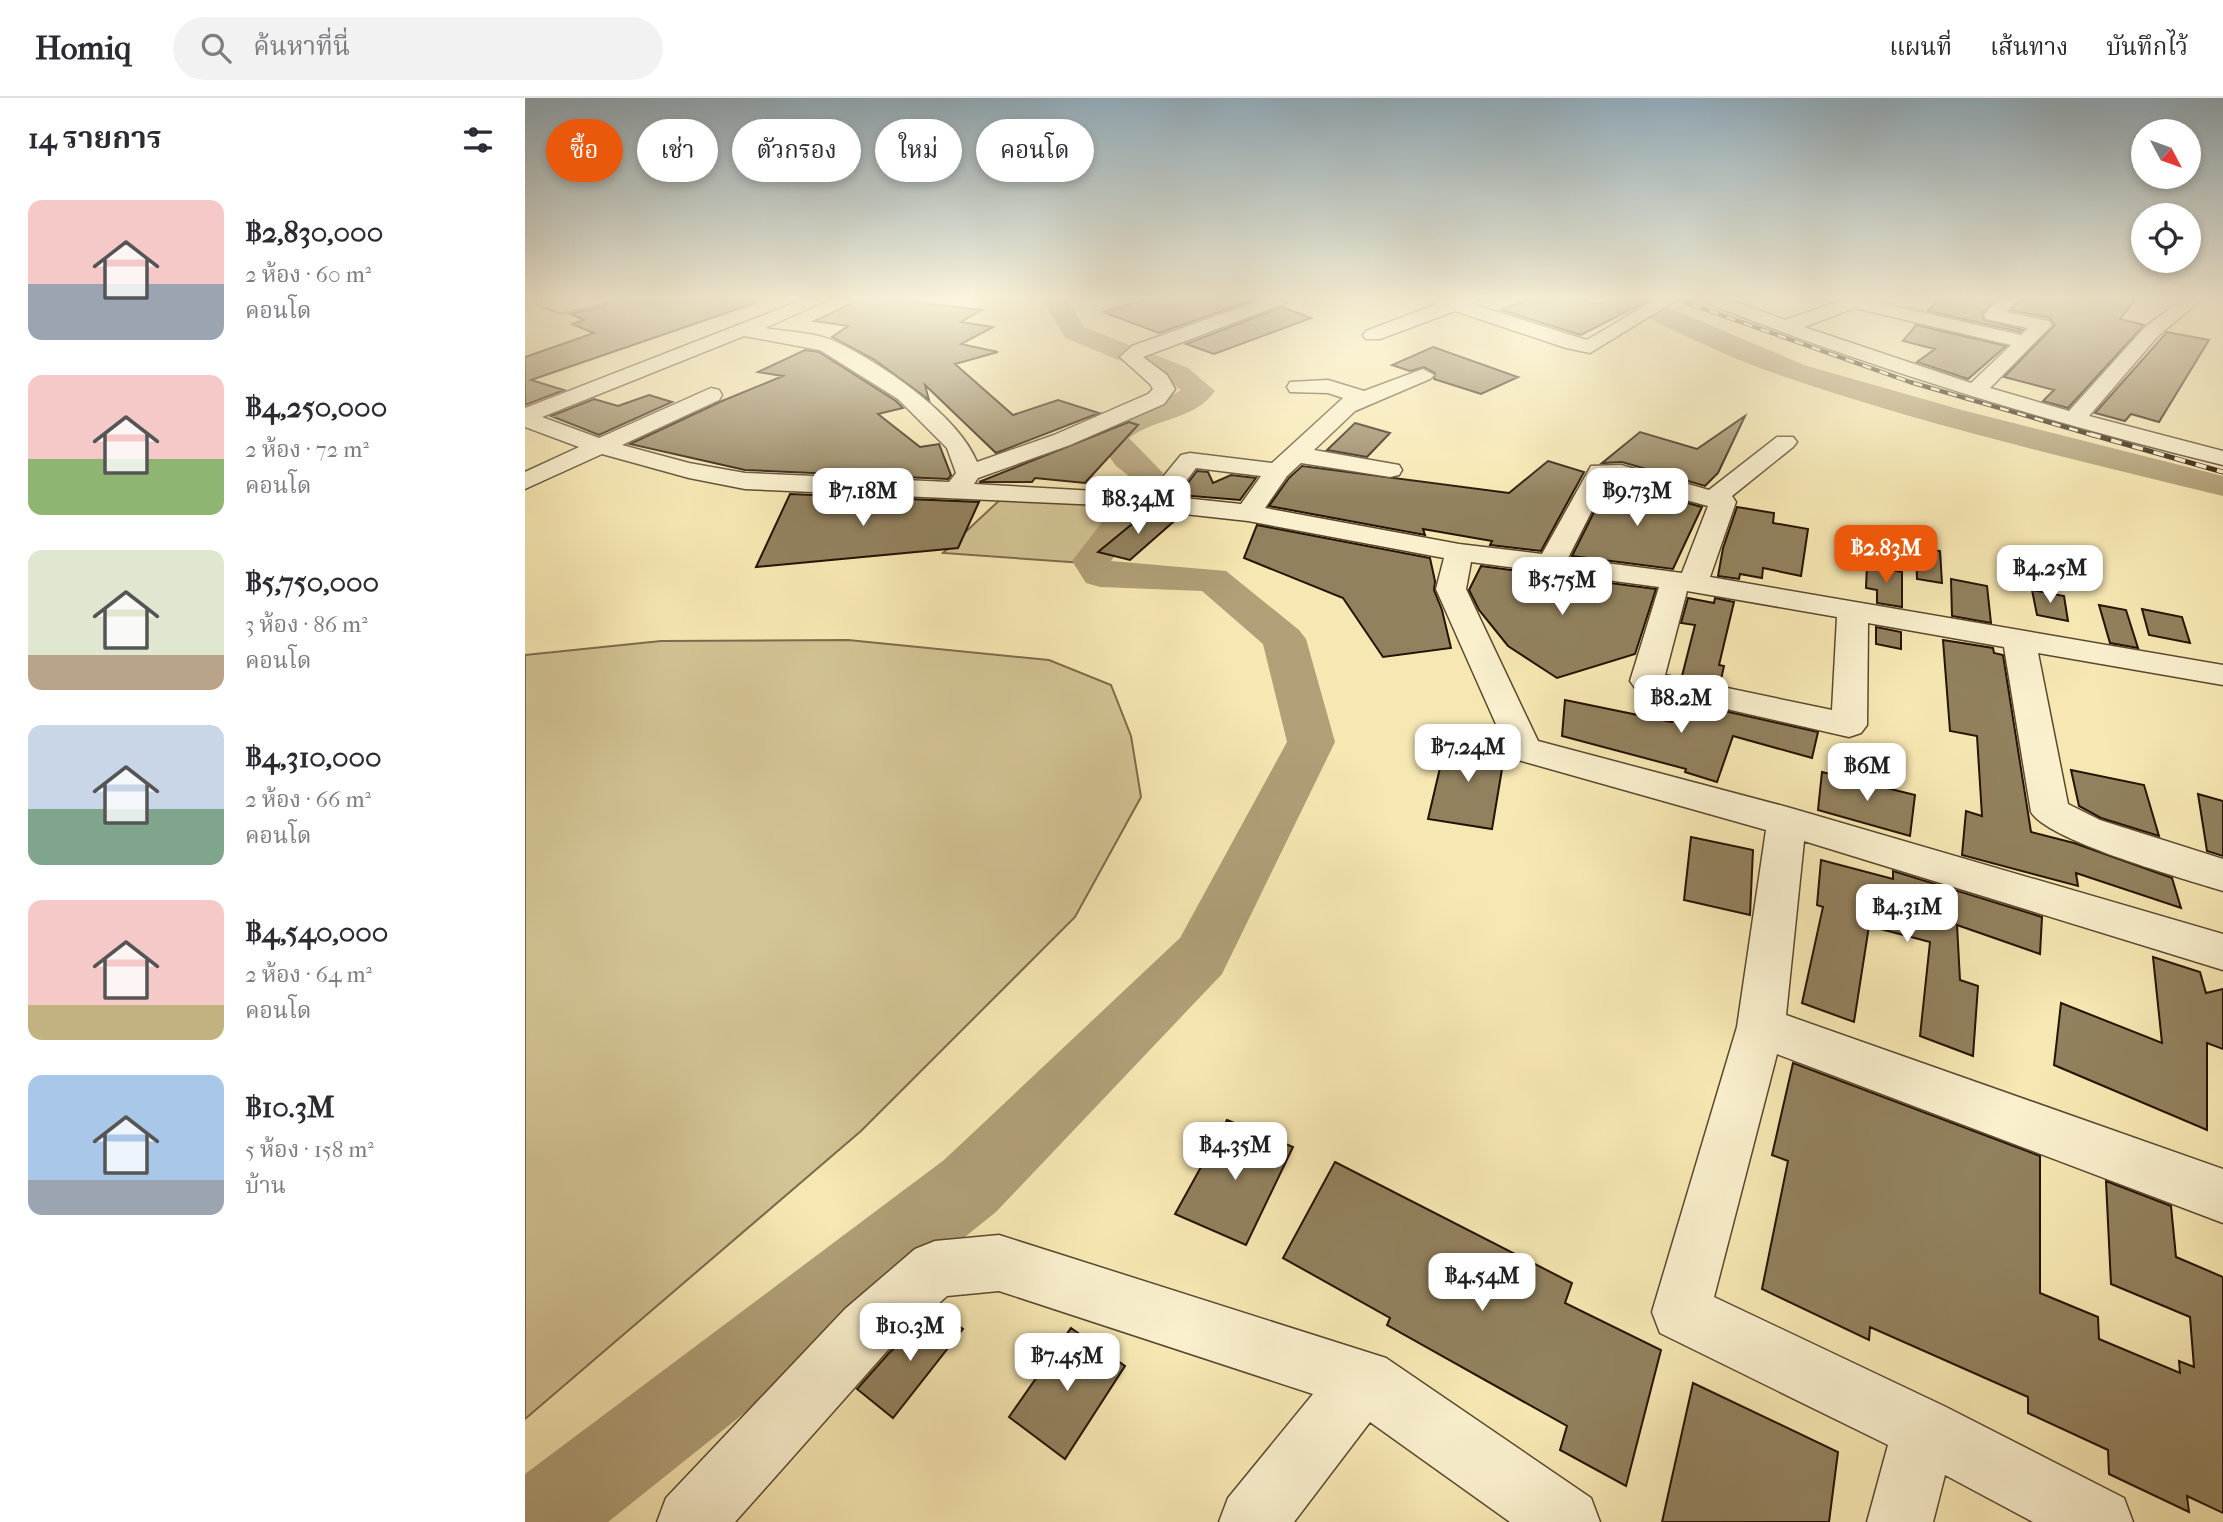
<!DOCTYPE html>
<html lang="th">
<meta charset="utf-8">
<style>
:root{--surface:#fff;--page:#f2f2f3;--text:#2b2b33;--muted:#7c7c81;--line:#e1e1e2;--accent:#ea580c}
body{margin:0;font-family:"IM FELL French Canon","Noto Serif Thai",serif;background:var(--page);color:var(--text);height:100vh;display:flex;flex-direction:column;font-size:26px;white-space:nowrap}
*{box-sizing:border-box;margin:0}
p{font-size:23px;color:var(--muted)}
.icon{flex:none;width:38px;height:38px;fill:none;stroke:currentColor;stroke-width:2;stroke-linecap:round;stroke-linejoin:round}
.map{position:relative;flex:1;overflow:hidden}
.details{display:flex;flex-direction:column;background:var(--surface);width:525px}
.details>*{flex:none}
.guide{position:absolute;left:21px;top:21px;width:665px;height:63px;display:flex;gap:14px}
.needle{width:46px;rotate:131deg}
.fabs{position:absolute;left:1606px;top:21px;display:grid;gap:14px}
.fabs a{display:grid;place-items:center;width:70px;height:70px;border-radius:50%;background:var(--surface);box-shadow:0 4px 10px #0003;font-size:35px}
.price{position:absolute;translate:-50% -60px;padding:0 16px;border-radius:14px;background:#fff;color:#222;font-size:23px;line-height:46px;filter:drop-shadow(0 2px 4px #0008)}
.price::after{content:'';position:absolute;left:50%;top:42px;width:21px;height:16px;margin-left:-10px;background:inherit;clip-path:polygon(0 0,100% 0,50% 100%)}
.price.active{background:var(--accent);color:#fff}
ul{padding:0;list-style:none}
li{display:flex;align-items:center;gap:21px;height:175px;padding:0 28px}
li span{display:grid;place-items:center;flex:none;width:196px;height:140px;border-radius:14px;color:#555}
li>.icon{margin-inline-start:auto}
span .icon{width:84px;height:84px;fill:#fffc;stroke-width:1}
li b{font-size:30px}
h2{display:flex;justify-content:space-between;align-items:center;height:84px;padding:0 28px;font-size:30px}
.tag{padding:0 24px;border-radius:32px;background:var(--surface);box-shadow:0 4px 10px #0003;font-size:24px;line-height:63px}
.tag.active{background:var(--accent);color:#fff}
header{display:flex;align-items:center;gap:42px;box-sizing:border-box;height:98px;padding:0 35px;background:var(--surface);border-bottom:2px solid var(--line)}
header strong{font-size:33px}
nav{display:flex;gap:38px;margin-inline-start:auto;font-size:24px}
.search{width:490px;height:63px;background:var(--page);display:flex;align-items:center;gap:18px;box-sizing:border-box;padding:0 24px;border-radius:38px;color:var(--muted);font-size:26px}
main{display:flex;flex:1;min-height:0}
.map>svg:first-child{display:block}
.green{fill:#d3c495;stroke:#7c6b4c;stroke-width:2}
.lines{fill:none;stroke-linecap:round;stroke-linejoin:round}
.river{fill:#b09f77;fill-rule:evenodd}
.building{fill:#92815e;stroke:#251202;stroke-width:2}
.minor-casing{stroke:#5a482e;stroke-width:3}
.minor{fill:#faf0ce;fill-rule:evenodd}
.rail-far1-casing{stroke:#251202;stroke-width:4.5}
.rail-casing{stroke:#251202;stroke-width:5}
.rail-far1{stroke:#faf0ce;stroke-width:2.5;stroke-dasharray:9;stroke-linecap:butt}
.rail{stroke:#faf0ce;stroke-width:3.5;stroke-dasharray:11;stroke-linecap:butt}
</style>
<header>
<strong>Homiq</strong>
<div class="search"><svg class="icon" aria-label="search" viewBox="0 0 24 24"><circle cx="10" cy="10" r="6"/><path d="M15 15l6 6"/></svg>ค้นหาที่นี่</div>
<nav><a>แผนที่</a><a>เส้นทาง</a><a>บันทึกไว้</a></nav>
</header>
<main>
<section class="details">
<h2>14 รายการ<svg class="icon" aria-label="filters" viewBox="0 0 24 24"><path d="M4 7h16M4 17h16"/><circle cx="9" cy="7" r="2"/><circle cx="15" cy="17" r="2"/></svg></h2>
<ul>
<li><span style="background:linear-gradient(#f6c9c9 60%,#9aa5b1 0)"><svg class="icon" aria-label="home" viewBox="0 0 24 24"><path d="M3 11l9-7 9 7M6 9v11h12V9"/></svg></span><div><b>฿2,830,000</b><p>2 ห้อง · 60 m²</p><p>คอนโด</p></div></li>
<li><span style="background:linear-gradient(#f6c9c9 60%,#8fb573 0)"><svg class="icon" aria-label="home" viewBox="0 0 24 24"><path d="M3 11l9-7 9 7M6 9v11h12V9"/></svg></span><div><b>฿4,250,000</b><p>2 ห้อง · 72 m²</p><p>คอนโด</p></div></li>
<li><span style="background:linear-gradient(#dfe7d0 75%,#b9a48a 0)"><svg class="icon" aria-label="home" viewBox="0 0 24 24"><path d="M3 11l9-7 9 7M6 9v11h12V9"/></svg></span><div><b>฿5,750,000</b><p>3 ห้อง · 86 m²</p><p>คอนโด</p></div></li>
<li><span style="background:linear-gradient(#c9d6e8 60%,#7fa58c 0)"><svg class="icon" aria-label="home" viewBox="0 0 24 24"><path d="M3 11l9-7 9 7M6 9v11h12V9"/></svg></span><div><b>฿4,310,000</b><p>2 ห้อง · 66 m²</p><p>คอนโด</p></div></li>
<li><span style="background:linear-gradient(#f6c9c9 75%,#c2b280 0)"><svg class="icon" aria-label="home" viewBox="0 0 24 24"><path d="M3 11l9-7 9 7M6 9v11h12V9"/></svg></span><div><b>฿4,540,000</b><p>2 ห้อง · 64 m²</p><p>คอนโด</p></div></li>
<li><span style="background:linear-gradient(#a9c7e8 75%,#9aa5b1 0)"><svg class="icon" aria-label="home" viewBox="0 0 24 24"><path d="M3 11l9-7 9 7M6 9v11h12V9"/></svg></span><div><b>฿10.3M</b><p>5 ห้อง · 158 m²</p><p>บ้าน</p></div></li>
</ul>
</section>
<div class="map">
<svg width="1698" height="1424" viewBox="0 0 1698 1424">
<rect width="100%" height="100%" fill="#f7e8b3"/>
<filter id="stains"><feTurbulence type="fractalNoise" baseFrequency=".00286" numOctaves="4"/><feColorMatrix values="0 0 0 0 .2 0 0 0 0 .09 0 0 0 0 .02 0 0 0 .5 -.17"/></filter>
<radialGradient id="worn" r=".72"><stop offset=".6" stop-color="#630" stop-opacity="0"/><stop offset="1" stop-color="#630" stop-opacity=".3"/></radialGradient>
<!-- green -->
<path class="green" d="M479 398 609 407 559 465 418 455Z
M323 542 524 562 586 587 606 638 616 699 550 819 336 1033 0 1321V557L136 543Z"/>
<g class="lines">
<!-- river -->
<path class="river" d="M517 201H541L559 229 663 270 690 293C670 322 630 320 604 340L638 375 627 407 586 463 701 473 774 532 781 541 810 644 697 876 471 1114 83 1424H0V1376L419 1062 655 840 762 644 738 546 677 493 575 489 561 485 547 463 592 405 603 377 591 368 570 338C588 312 629 309 656 292L643 282 540 240Z
M1091 201H1123L1279 267 1437 312 1698 378V398C1552 362 1403 328 1260 279 1203 260 1148 232 1094 206Z"/>
</g>
<!-- building -->
<path class="building" d="M84 201H229L230 205 6 282 39 292 0 307V259L69 235 47 226 59 222 45 216 79 208Z
M336 201H363L457 212 436 224 468 229 436 246 473 254 430 266 488 317 533 302 574 315 471 355 400 287 404 302 350 262 307 239 323 228 289 223Z
M622 201H731L634 235 578 214Z
M1005 201H1052L1072 206 1087 201H1126L1056 237 976 212Z
M1414 201H1471L1457 215 1459 222 1498 232 1495 234 1403 213Z
M1496 201H1611L1595 221 1619 227 1543 310 1518 303 1529 292 1479 279 1530 227 1525 220 1486 212Z
M757 209 786 220 689 256 661 246Z
M1391 227 1481 248 1443 281 1392 264 1410 251 1378 243Z
M1642 234 1684 242 1634 324 1606 316 1600 323 1570 315Z
M908 249 993 279 956 296 909 281 910 275 899 269 885 273 867 267Z
M280 252 294 254 371 303 378 310 353 316 395 349 414 346 426 377 423 381 220 372 105 346 197 303 258 278 233 274Z
M124 297 147 304 74 337 26 318 69 301 93 308Z
M1220 318 1193 375 1180 388 1097 364 1077 365 1115 334 1172 351Z
M604 324 613 327 560 385 510 380 507 384H454Z
M830 325 865 335 842 359 802 352Z
M1023 363 1059 374 1016 453 965 447 967 443 898 431 900 437 744 408 764 380 777 368 984 395Z
M672 373 683 374 688 385 706 377 731 380 715 402 654 397Z
M1084 384 1177 409 1148 471 1047 458Z
M265 396 454 404 433 450 231 469Z
M1212 409 1249 415 1248 425 1283 431 1276 478 1238 470 1237 480 1215 476 1214 481 1193 478 1198 450Z
M627 415 655 418 605 462 573 454 618 417 624 418Z
M732 427 905 460 910 483 909 492 917 512 926 550 858 559 818 500 719 460Z
M1391 449 1415 453 1417 485 1392 481Z
M1342 467 1377 474V509L1352 505V492L1341 490Z
M956 468 1131 491 1110 556 1032 580 983 548 954 512 944 492Z
M1426 481 1462 488 1466 525 1427 518Z
M1507 492 1539 498 1543 523 1512 517Z
M1163 500 1189 505 1190 500 1209 504 1194 567 1199 568 1195 586 1157 578 1170 527 1156 525Z
M1574 507 1601 512 1613 550 1585 545Z
M1617 511 1657 519 1665 545 1624 537Z
M1351 529 1376 534V551L1351 546Z
M1418 542 1468 550 1469 555 1478 557 1506 734 1549 745 1647 780 1656 810 1551 775 1553 788 1437 757 1441 713 1457 718 1452 638 1425 633Z
M1040 602 1147 624 1155 603 1293 634 1287 660 1208 638 1192 684 1160 674 1161 671 1037 638Z
M922 640 977 647 980 653 967 731 903 721Z
M1546 672 1619 687 1634 738 1576 720 1554 708Z
M1297 674 1390 697 1385 738 1293 712Z
M1673 696 1698 703V758L1682 753Z
M1166 739 1228 752 1225 817 1159 802Z
M1296 762 1368 781V773L1517 819 1515 856 1432 827 1435 882 1453 888 1448 958 1395 938 1405 844 1344 828 1329 924 1277 905 1298 809 1292 807Z
M1628 859 1675 874 1681 895 1698 891V951L1682 945V1032L1529 967 1536 905 1637 945Z
M1268 965 1515 1058V1195L1573 1219 1574 1241 1655 1275 1654 1263 1669 1269 1665 1219 1586 1186 1581 1083 1646 1108 1651 1159 1698 1179V1415L1662 1398 1664 1414 1584 1376 1583 1352 1503 1315V1299L1345 1229 1344 1242 1237 1191 1263 1063 1247 1057Z
M702 1022 768 1049 721 1147 650 1116Z
M810 1064 1047 1185 1040 1205 1136 1252 1101 1388 1035 1352 1042 1328 862 1227 865 1220 758 1160Z
M411 1212 438 1231 368 1320 332 1291 364 1255Z
M546 1230 600 1268 540 1361 484 1319Z
M1168 1285 1313 1354 1304 1424H1137Z"/>
<g class="lines">
<defs>
<path id="minor" d="M10 201H81L78 205 36 215 12 206Z
M280 201H305L240 230C261 234 289 234 309 243 355 264 433 317 452 364L529 337 623 296 628 291 625 286 595 259 607 248 738 201H764L761 205 618 259 642 277 650 291 639 306 545 347 453 380 449 386 624 396 656 357 665 355 747 365 818 300 803 295 765 294 762 289 765 284 803 282 839 293 898 271 909 277 905 281 830 313 789 352 874 367 877 372 874 377 865 379 776 365 762 378 740 410 934 446 1017 456 1066 368 1096 367 1184 392 1252 339H1268L1272 344 1268 349 1207 398 1211 404 1185 479 1698 567V587L1513 555 1543 706 1575 722 1698 761V793C1660 781 1523 743 1506 714L1479 549 1343 525 1342 627 1336 635 1324 639 1110 590 1105 583 1134 489 946 464 941 491 1013 643 1262 709 1698 836V872L1279 743 1261 917 1698 1071V1125L1252 956 1189 1199 1421 1309 1599 1400 1608 1424H1508L1420 1377 1408 1424H1342L1363 1347 1135 1235 1127 1214 1212 929 1241 732 986 660 911 491 919 460 723 423 577 407 220 391 164 380 77 356 0 391V374L54 349 0 329V310ZM219 238 295 252 373 301 422 350 431 375 424 384 220 375 164 365 97 347 194 302 197 297 194 292 186 290 74 340 17 319ZM671 370 736 378 716 406 649 399ZM1083 381 1183 408 1157 475 1043 460ZM1162 493 1312 519 1307 612 1140 577Z
M905 201H953L947 206 1062 242 1131 201H1153L1065 255 1041 250 930 213 855 241H841L838 237 841 233 912 206Z
M1178 201H1203L1260 222 1321 201H1339L1496 237 1503 230 1461 221 1459 217 1474 201H1493L1481 214 1524 223 1527 227 1465 290 1544 313 1619 230 1657 201H1677L1633 238 1564 318 1698 353V367C1522 324 1349 271 1181 205ZM1330 210 1486 247 1446 285 1279 229Z
M474 1137 861 1260 1066 1400 1075 1424H985L845 1324 769 1424H694L703 1400 788 1296 474 1193 422 1198 362 1253 210 1424H132L141 1400 320 1211 390 1151 410 1143Z"/>
</defs>
<!-- minor casing -->
<use href="#minor" class="minor-casing"/>
<!-- minor -->
<use href="#minor" class="minor"/>
<defs>
<path id="rail-far1" d="M1151 201 1385 284 1571 338"/>
<path id="rail" d="M1565 336 1698 374"/>
</defs>
<!-- rail-far1 casing -->
<use href="#rail-far1" class="rail-far1-casing"/>
<!-- rail casing -->
<use href="#rail" class="rail-casing"/>
<!-- rail-far1 -->
<use href="#rail-far1" class="rail-far1"/>
<!-- rail -->
<use href="#rail" class="rail"/>
</g>
<!-- sky -->
<linearGradient id="sky" x2="0" y2="1"><stop stop-color="#91acbb"/><stop offset="0.5" stop-color="#fbf5dd"/><stop offset="1" stop-color="#fbf5dd" stop-opacity="0"/></linearGradient>
<rect width="1698" height="400" fill="url(#sky)"/>
<rect width="100%" height="100%" filter="url(#stains)"/>
<rect width="100%" height="100%" fill="url(#worn)"/>
</svg>
<div class="fabs">
<a><svg class="needle" viewBox="-14 -14 28 28"><path d="M0-13l5 13h-10z" fill="#e53935"/><path d="M0 13l5-13h-10z" fill="#7c7c81"/></svg></a>
<a><svg class="icon" aria-label="locate" viewBox="0 0 24 24"><circle cx="12" cy="12" r="6"/><path d="M12 2v4M12 18v4M2 12h4M18 12h4"/></svg></a>
</div>
<b class="price" style="left:338px;top:430px">฿7.18M</b>
<b class="price" style="left:1112px;top:430px">฿9.73M</b>
<b class="price" style="left:613px;top:438px">฿8.34M</b>
<b class="price active" style="left:1361px;top:487px">฿2.83M</b>
<b class="price" style="left:1525px;top:507px">฿4.25M</b>
<b class="price" style="left:1037px;top:519px">฿5.75M</b>
<b class="price" style="left:1156px;top:637px">฿8.2M</b>
<b class="price" style="left:943px;top:686px">฿7.24M</b>
<b class="price" style="left:1342px;top:705px">฿6M</b>
<b class="price" style="left:1382px;top:846px">฿4.31M</b>
<b class="price" style="left:710px;top:1084px">฿4.35M</b>
<b class="price" style="left:957px;top:1215px">฿4.54M</b>
<b class="price" style="left:385px;top:1265px">฿10.3M</b>
<b class="price" style="left:542px;top:1295px">฿7.45M</b>
<div class="guide">
<a class="tag active">ซื้อ</a>
<a class="tag">เช่า</a>
<a class="tag">ตัวกรอง</a>
<a class="tag">ใหม่</a>
<a class="tag">คอนโด</a>
</div>
</div>
</main>
